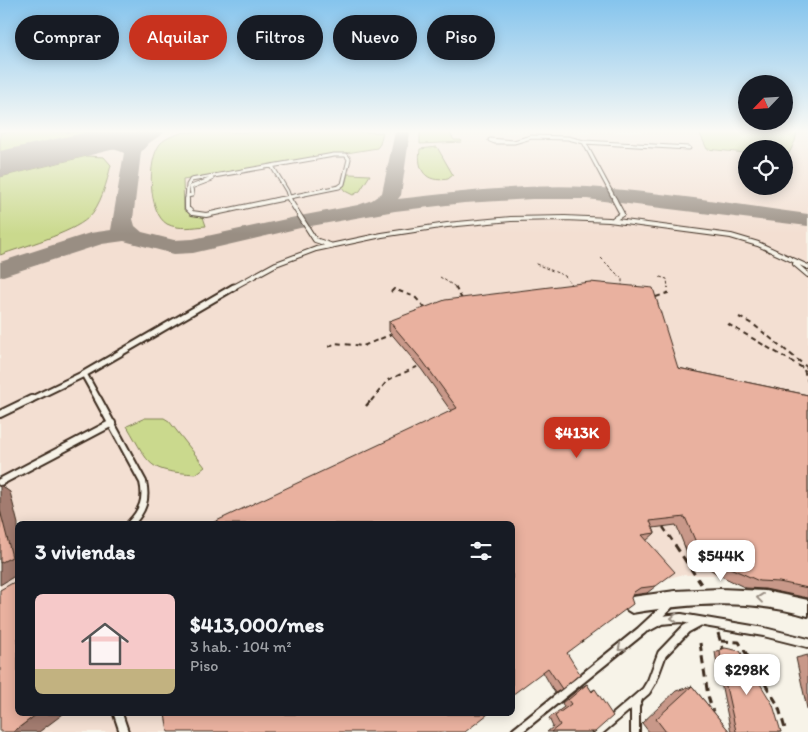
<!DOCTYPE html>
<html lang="es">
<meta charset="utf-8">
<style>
:root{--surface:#171b24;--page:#20242c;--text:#f1f3f6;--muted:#9ea1a6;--line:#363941;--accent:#c8321e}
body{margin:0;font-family:Itim,sans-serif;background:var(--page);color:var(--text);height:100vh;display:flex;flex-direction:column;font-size:19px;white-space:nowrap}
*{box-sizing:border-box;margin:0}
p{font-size:16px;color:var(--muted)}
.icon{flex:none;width:28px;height:28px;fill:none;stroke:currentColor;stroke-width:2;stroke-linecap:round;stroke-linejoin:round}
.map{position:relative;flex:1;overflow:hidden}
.drawer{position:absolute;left:15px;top:521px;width:500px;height:195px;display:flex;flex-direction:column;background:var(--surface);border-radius:8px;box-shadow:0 2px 12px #0003}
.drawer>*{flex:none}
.top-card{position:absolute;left:15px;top:15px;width:500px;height:45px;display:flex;gap:10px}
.needle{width:32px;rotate:245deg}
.controls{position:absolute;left:738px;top:75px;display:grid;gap:10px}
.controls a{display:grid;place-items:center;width:55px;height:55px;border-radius:50%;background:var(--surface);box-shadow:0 2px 12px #0003;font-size:25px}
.price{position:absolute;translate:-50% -42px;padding:0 11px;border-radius:10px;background:#fff;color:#222;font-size:16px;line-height:32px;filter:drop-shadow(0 1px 2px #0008)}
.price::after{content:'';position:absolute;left:50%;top:30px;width:15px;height:11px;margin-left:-8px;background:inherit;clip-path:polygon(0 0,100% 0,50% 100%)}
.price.current{background:var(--accent);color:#fff}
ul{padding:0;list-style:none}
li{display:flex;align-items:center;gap:15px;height:125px;padding:0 20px}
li+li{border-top:1px solid var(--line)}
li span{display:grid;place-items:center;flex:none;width:140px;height:100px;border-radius:8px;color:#555}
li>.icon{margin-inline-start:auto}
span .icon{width:60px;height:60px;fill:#fffc;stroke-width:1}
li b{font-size:21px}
h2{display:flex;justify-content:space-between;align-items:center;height:60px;padding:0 20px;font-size:21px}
.tag{padding:0 18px;border-radius:22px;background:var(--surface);box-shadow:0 2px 12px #0003;font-size:18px;line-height:45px}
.tag.current{background:var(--accent);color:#fff}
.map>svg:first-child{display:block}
.built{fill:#f3dfd2;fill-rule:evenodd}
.green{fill:#cad98d;stroke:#828256}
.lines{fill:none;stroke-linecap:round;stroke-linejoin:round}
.taxiway{fill:#998e83;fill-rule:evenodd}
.runway{fill:#998e83;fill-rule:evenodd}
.service-far4-casing{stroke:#3b2a1e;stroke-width:5}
.service-far3-casing{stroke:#3b2a1e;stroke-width:6}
.service-far2-casing{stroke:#3b2a1e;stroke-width:9}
.service-far1-casing{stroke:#3b2a1e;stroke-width:10}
.service-casing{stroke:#3b2a1e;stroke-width:12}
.minor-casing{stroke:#3b2a1e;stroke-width:4}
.path-far3{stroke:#3b2a1e;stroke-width:1;stroke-dasharray:3 2;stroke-linecap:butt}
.path-far2{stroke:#3b2a1e;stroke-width:2;stroke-dasharray:5 4;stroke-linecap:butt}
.path-far1{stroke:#3b2a1e;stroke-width:2.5;stroke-dasharray:6 4.5;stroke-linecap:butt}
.path{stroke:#3b2a1e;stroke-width:3;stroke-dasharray:8 5.5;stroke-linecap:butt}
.service-far4{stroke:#f7f3e8;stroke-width:3}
.service-far3{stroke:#f7f3e8;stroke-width:4}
.service-far2{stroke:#f7f3e8;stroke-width:5}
.service-far1{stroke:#f7f3e8;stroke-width:6}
.service{stroke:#f7f3e8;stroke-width:8}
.minor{fill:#f7f3e8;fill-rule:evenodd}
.wall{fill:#c89889;stroke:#3b2a1e}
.shaded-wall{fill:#a37c6f;stroke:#3b2a1e}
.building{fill:#e9b19f;stroke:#3b2a1e}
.oneway{stroke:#998e83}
</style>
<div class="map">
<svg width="808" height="732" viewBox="0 0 808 732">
<rect width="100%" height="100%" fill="#f7f3e8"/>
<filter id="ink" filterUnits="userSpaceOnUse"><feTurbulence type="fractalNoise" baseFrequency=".02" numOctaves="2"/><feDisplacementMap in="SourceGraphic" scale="10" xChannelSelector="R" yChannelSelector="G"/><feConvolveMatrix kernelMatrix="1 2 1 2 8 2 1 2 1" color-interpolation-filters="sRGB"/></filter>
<g filter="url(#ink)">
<!-- built -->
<path class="built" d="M0 132H808V618L719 575H680L665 579 555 662 512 524H18V714H488L464 732H0ZM746 149H784V186H746Z"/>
<!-- green -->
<path class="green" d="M0 132H96L0 153Z
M184 132H383L380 144 377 148 183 180 184 210 191 214 203 217 206 226C194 227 179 230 167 224 148 213 147 160 160 144 166 137 176 135 184 132Z
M420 132H449L454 140H461L462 142 420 144Z
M699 132H797L795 141 784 164V149H746V153L707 149Z
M437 147 453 175 448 179C425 183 417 170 420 149Z
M87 156 104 157 111 165C107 181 101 206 88 218 72 233 22 247 0 255V177Z
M348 174H350L370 175 360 191 353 195 345 191 342 187 345 184Z
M145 418H164L169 421 205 467 196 474C147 471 151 467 127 426Z"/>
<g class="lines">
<!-- taxiway -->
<path class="taxiway" d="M146 132H165L149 143 141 152 133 219 135 226 142 232 174 240 193 239 300 216 358 205 372 200 382 193 395 132H410L401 195 398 199C461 192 525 184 588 187 662 192 735 204 808 214V226L587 199H532L464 203 395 211 300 228 193 253 174 254 124 241 102 244 0 277V262L90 233 111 230 124 153C102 142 80 158 59 152L57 149 59 146C83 140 107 137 131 144L137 137Z"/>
<!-- runway -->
<path class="runway" d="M88 132H158L152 140 0 177V151Z"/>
<defs>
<path id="service-far4" d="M490 140 514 142H495Z
M514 142 531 137 568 138 584 142 689 148 670 147
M584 142 615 200
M272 166 287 191 290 200
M187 196 192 195 191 187 212 179
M187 200 188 185 191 180 334 155H346L349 159 343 184 339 187 275 200"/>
<path id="service-far3" d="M187 199V208L192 213 206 215 281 199
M289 199 315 240 330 245
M614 219 622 214 614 199
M795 264 808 275
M232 288 276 264 316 249 382 235 447 225 511 219 565 218 609 220 731 236 758 244 808 267"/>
<path id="service-far2" d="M84 374 99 401
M28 401 84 374 234 287"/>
<path id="service-far1" d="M98 399 143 482C147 499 143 511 130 524
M0 414 31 399
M0 482 112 423"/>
<path id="service" d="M648 627 661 620 681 618 764 632 808 643
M118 714 124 732
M516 732 641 631 668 606
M598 732 646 691 652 681 662 654 686 629 699 622
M635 732V706L638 699"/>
<path id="minor" d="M720 589 765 591 808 600V616C749 599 692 603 632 613L627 610 624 605 627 600 632 597 675 591Z"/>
</defs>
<!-- service-far4 casing -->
<use href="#service-far4" class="service-far4-casing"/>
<!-- service-far3 casing -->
<use href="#service-far3" class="service-far3-casing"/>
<!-- service-far2 casing -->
<use href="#service-far2" class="service-far2-casing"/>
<!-- service-far1 casing -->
<use href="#service-far1" class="service-far1-casing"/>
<!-- service casing -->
<use href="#service" class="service-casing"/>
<!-- minor casing -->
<use href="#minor" class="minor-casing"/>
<!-- path-far3 -->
<path class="path-far3" d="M601 258 622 279V285
M536 264 565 276 572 286
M440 277 457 288
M660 277 667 279 668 288"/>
<!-- path-far2 -->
<path class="path-far2" d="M455 287 462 299
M391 292 394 289 415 297 425 308
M656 297 668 293V287
M739 317 754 325 808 368
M728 324 808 371
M329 347 335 343 363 346 392 334
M804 370 808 382
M371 401 388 380 419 366"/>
<!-- path-far1 -->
<path class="path-far1" d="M366 406 372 399
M663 527 676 546"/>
<!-- path -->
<path class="path" d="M675 545 701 584
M718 633 723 650
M721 641 739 642 778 705 786 732
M700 643 708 696 713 712"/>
<!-- service-far4 -->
<use href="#service-far4" class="service-far4"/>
<!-- service-far3 -->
<use href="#service-far3" class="service-far3"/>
<!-- service-far2 -->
<use href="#service-far2" class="service-far2"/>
<!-- service-far1 -->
<use href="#service-far1" class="service-far1"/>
<!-- service -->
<use href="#service" class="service"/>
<!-- minor -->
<use href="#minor" class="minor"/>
</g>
<!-- wall -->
<path class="wall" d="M389 321 678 368 808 395V598L765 589 746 588 719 575 688 555 676 525 653 528 655 533 646 541 656 586 647 593 632 595 567 653 562 689 555 693 543 672 451 411 422 370 389 331Z
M725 648 781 732H731L721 683 722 681 719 672 720 670 717 665 715 652Z
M808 655V713L796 658Z
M587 684 591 691 595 689V732H547L553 727 549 718 564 707 562 703 580 688Z
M692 686 730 732H649L642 723 676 691Z"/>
<!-- shaded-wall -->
<path class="shaded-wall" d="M0 485 10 492 18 524V574L0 585Z
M37 714H63L39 732H13Z"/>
<!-- building -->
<path class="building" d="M590 282 653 288 678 368 808 395V588L779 582 759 581 730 568 698 547 685 517 650 521 655 533 642 535 675 572 656 586 640 588 634 592 631 598 633 604 567 653 580 674 562 689 548 668 512 695V524H210L457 408 422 360 389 321 445 300Z
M0 510 12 557 0 563Z
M18 580V714H37L13 732H0V590Z
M725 648 740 651 773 705 781 732H737L736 731 725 682 727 679 723 670 724 668 721 664 720 650Z
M587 684 592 692 595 689 613 716 595 732H551L560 725 555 716 571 704 568 700Z
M692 686 730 732H666L656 719Z
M165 714H488L465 732H168Z"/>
<!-- one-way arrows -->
<defs><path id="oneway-chevron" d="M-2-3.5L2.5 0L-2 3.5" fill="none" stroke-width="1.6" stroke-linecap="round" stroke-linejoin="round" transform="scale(1.25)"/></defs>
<g class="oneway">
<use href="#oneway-chevron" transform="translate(760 598) rotate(-173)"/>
<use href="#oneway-chevron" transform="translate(674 618) rotate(177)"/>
<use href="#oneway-chevron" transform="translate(621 648) rotate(141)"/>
</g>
</g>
<!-- sky -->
<linearGradient id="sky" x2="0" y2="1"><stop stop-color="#85c4ed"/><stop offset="0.56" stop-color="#fbfaf5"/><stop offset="1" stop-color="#fbfaf5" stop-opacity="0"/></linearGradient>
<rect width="808" height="234" fill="url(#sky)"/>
</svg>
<div class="controls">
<a><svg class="needle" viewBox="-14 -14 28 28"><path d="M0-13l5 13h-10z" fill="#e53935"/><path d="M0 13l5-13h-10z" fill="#9ea1a6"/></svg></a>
<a><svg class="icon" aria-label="locate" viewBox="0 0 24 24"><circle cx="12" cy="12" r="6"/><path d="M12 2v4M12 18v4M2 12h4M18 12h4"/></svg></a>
</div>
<b class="price current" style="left:577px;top:459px">$413K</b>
<b class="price" style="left:721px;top:582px">$544K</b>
<b class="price" style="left:747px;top:696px">$298K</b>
<div class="top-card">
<a class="tag">Comprar</a>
<a class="tag current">Alquilar</a>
<a class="tag">Filtros</a>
<a class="tag">Nuevo</a>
<a class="tag">Piso</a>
</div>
<section class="drawer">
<h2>3 viviendas<svg class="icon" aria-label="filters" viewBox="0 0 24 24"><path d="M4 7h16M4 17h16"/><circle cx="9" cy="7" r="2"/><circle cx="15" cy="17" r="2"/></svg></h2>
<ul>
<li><span style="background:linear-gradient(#f6c9c9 75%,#c2b280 0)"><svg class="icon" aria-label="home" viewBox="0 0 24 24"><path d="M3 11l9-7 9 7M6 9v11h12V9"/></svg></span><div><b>$413,000/mes</b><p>3 hab. · 104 m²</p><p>Piso</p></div></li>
</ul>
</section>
</div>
